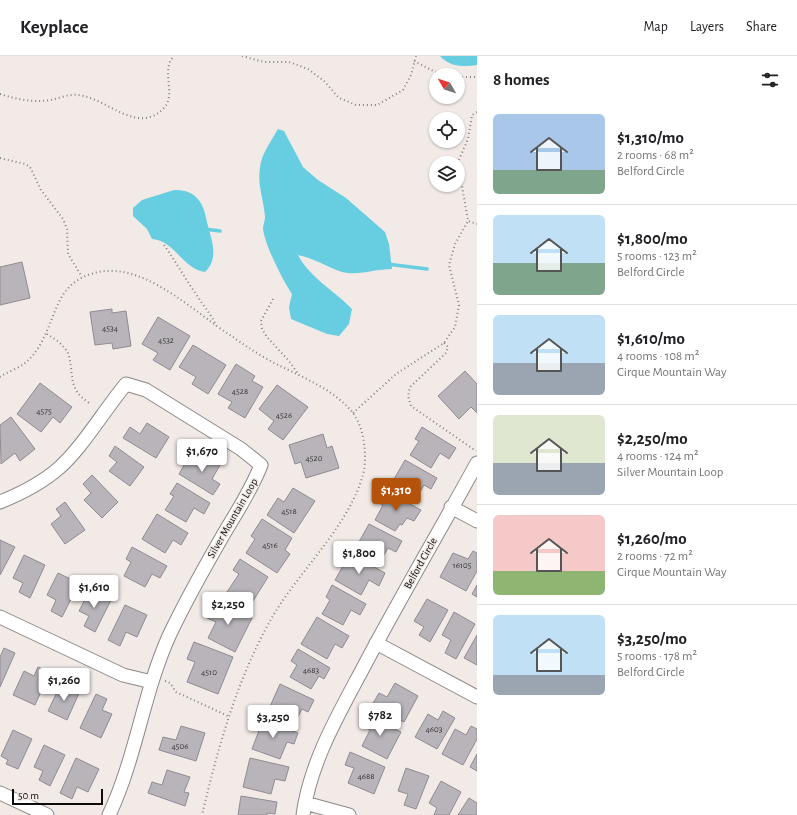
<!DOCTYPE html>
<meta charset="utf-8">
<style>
:root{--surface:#fff;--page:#f2f2f2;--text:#202124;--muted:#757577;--line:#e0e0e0;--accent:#b45309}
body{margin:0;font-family:"Alegreya Sans",sans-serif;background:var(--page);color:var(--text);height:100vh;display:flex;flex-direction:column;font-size:15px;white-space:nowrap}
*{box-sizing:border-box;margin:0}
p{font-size:13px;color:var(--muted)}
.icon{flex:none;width:22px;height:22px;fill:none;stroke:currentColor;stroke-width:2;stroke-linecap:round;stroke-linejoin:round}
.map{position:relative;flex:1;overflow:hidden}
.sheet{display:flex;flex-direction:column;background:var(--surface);width:320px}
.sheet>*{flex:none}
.needle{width:26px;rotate:309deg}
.tools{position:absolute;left:429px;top:12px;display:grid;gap:8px}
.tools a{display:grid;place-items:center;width:36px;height:36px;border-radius:50%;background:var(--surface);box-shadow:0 1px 3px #0004;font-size:20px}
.scale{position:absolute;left:12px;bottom:10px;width:91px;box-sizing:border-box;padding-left:4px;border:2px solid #0e0c0b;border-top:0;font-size:11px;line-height:14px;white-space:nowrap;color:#0e0c0b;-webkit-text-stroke:3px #f1eae6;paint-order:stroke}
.price{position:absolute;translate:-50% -34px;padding:0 9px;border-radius:4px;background:#fff;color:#222;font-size:13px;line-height:26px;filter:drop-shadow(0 1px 2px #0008)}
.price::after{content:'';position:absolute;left:50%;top:24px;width:12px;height:9px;margin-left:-6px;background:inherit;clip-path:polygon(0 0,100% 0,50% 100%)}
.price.active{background:var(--accent);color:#fff}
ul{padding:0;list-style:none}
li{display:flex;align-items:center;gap:12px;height:100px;padding:0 16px}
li+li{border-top:1px solid var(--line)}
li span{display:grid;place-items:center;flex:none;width:112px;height:80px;border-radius:6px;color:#555}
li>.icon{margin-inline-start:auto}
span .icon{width:48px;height:48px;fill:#fffc;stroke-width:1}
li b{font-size:17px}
h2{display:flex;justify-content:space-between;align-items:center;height:48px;padding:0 16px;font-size:17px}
header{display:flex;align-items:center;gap:24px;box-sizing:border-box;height:56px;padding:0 20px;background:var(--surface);border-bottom:1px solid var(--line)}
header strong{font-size:19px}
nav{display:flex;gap:22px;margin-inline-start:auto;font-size:14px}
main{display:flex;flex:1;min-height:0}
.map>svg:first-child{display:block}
.water{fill:#66cee0}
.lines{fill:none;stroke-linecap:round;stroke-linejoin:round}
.stream{stroke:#66cee0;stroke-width:3.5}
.building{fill:#b8b4ba;stroke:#8f8c91}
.street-casing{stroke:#8e8884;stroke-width:15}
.path{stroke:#878280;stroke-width:2;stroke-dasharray:1 3;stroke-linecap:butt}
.street{stroke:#fff;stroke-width:13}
.labels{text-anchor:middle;stroke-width:3;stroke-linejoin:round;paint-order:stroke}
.number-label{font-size:9px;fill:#383637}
.street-label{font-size:11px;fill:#0e0c0b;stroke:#f1eae6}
</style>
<header>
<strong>Keyplace</strong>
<nav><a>Map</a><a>Layers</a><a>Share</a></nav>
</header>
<main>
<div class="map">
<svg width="477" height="759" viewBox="0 0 477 759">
<rect width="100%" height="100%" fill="#f1eae6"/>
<!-- water -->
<path class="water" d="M440 0H477V9C463 11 450 11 440 0Z
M278 73 284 75 303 111 318 124 346 142 385 176 389 188 392 213C374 213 359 220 342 216 327 211 314 202 298 199 310 222 335 235 352 253L349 268 339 280 327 278 291 263 289 251 292 238C283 225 265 189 263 173 263 169 265 165 265 161 264 144 257 129 260 112 261 98 272 84 278 73Z
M174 134C182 134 190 135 196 141 205 150 205 159 208 170 212 185 219 203 205 216 181 212 176 185 152 183L147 173 133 160V152L142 144Z"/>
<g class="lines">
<!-- stream -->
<path class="stream" d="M204 173 220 175
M387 208 427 213"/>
</g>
<!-- building -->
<path class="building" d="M22 206 30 242 0 249V211Z
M112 253V257L126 255 131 290 113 293 112 287 95 289 90 256Z
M158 261 190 280 170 314 153 304 158 297 142 288Z
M193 289 226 309 208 338 192 328 196 321 179 311Z
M236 308 255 320 252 325 263 331 245 362 228 352 232 346 218 338Z
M465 315 477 328V357L471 351 459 363 438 340Z
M40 327 72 351 60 367 53 361 41 376 17 358Z
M277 329 308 351 283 384 268 373 274 365 259 353Z
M11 361 35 393 20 405 15 397 1 408 0 369Z
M147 367 169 381 156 402 123 382 130 371 140 378Z
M422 371 456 392 449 403 440 397 431 412 410 399 419 385 415 383Z
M323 378 327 392 332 390 339 412 306 422 301 406 295 408 289 389Z
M115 390 144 411 130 430 109 415 117 406 109 400Z
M199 396 220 409 212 423 220 428 213 439 179 418 186 406 190 409Z
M405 404 437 422 431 433 424 429 415 444 390 430Z
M92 419 118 446 102 462 84 444 91 437 83 428Z
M177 427 210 447 204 458 194 452 186 466 165 454 174 440 170 438Z
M293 432 315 445 294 477 267 459 278 442 284 446Z
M386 435 421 454 414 465 407 462 402 469 400 468 395 475 375 464 383 449 379 447Z
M65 446 85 474 65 488 51 468 61 460 56 453Z
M157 458 188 477 181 489 173 484 165 497 142 483Z
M262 463 292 482 285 494 290 498 277 517 246 497 255 483 251 480Z
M369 468 402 485 396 496 388 492 380 506 355 493Z
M0 484 15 491 0 519Z
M132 491 167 510 160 522 152 518 145 531 124 520 131 506 126 503Z
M473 495 477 497V515L466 535 440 521 453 497 468 503Z
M350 498 385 517 379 530 369 524 361 539 335 524Z
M24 499 45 509 30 542 19 536 23 527 13 522Z
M240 503 268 521 248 553 225 539 239 518 233 514Z
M58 517 79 527 62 561 51 555 56 544 47 539Z
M332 529 366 548 360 559 351 554 343 569 322 558 330 544 326 541Z
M477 529V541L472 538Z
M90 534 111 544 95 576 84 570 89 560 79 555Z
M427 543 448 554 430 586 419 579 424 571 414 565Z
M216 545 252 562 235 596 208 582 216 566 207 562Z
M125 549 147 559 137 581 126 576 120 590 108 584Z
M454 556 475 568 456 603 445 597 451 584 442 579Z
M317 561 349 580 342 592 335 588 327 603 301 588Z
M477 579V609L464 602Z
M194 586 233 601 218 638 187 626 195 606 187 603Z
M4 592 15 597 0 631V601Z
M298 593 330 612 324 623 319 620 311 633 290 621 297 609 291 605Z
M38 611 50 616 35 649 13 639 24 615 34 620Z
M395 627 418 640 404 666 372 649 379 637 387 641Z
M280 628 314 644 308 656 302 653 294 668 268 655Z
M60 630 67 634 69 630 80 635 67 664 48 655Z
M96 638 107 643 102 654 112 658 101 682 80 672Z
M443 655 455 662 437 693 415 681 428 658 438 664Z
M368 659 401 676 387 703 362 690 370 674 362 670Z
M263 664 298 677 294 688 287 686 280 703 252 693Z
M181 670 205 677 196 705 159 694 163 681 176 684Z
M471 670 477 673V683L463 709 442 698 455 673 466 679Z
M13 674 32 683 18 713 6 708 8 704 1 700Z
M44 689 65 699 50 730 39 724 43 715 34 711Z
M350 696 385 711 374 738 348 727 354 712 345 709Z
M477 698V715L470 711Z
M76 702 99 713 88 736 77 731 72 743 60 737Z
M250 702 289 711 285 725 275 723 271 738 243 731Z
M406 712 429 720 416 753 404 749 408 738 398 735Z
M167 714 190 721 184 736 189 737 185 750 148 737 152 726 162 729Z
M441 725 461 736 449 759H434L437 752 429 747Z
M241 740 277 746 275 758 267 757V759H238Z
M469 742 477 747V759H458Z"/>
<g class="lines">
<defs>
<path id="street" d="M0 446C20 438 42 427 59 412 82 392 105 353 126 328L146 334 241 393 261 409C251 435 236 457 222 481 203 514 185 546 169 580 143 638 136 702 109 759
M451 451 477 465
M0 561 123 619 152 626
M376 587 477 641
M0 737 47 759
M305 747 349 759
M303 759C310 707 338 659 362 614 399 544 439 476 477 407"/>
</defs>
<!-- street casing -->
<use href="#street" class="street-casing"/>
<!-- path -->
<path class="path" d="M242 0 264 6H289L308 13 324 25 339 42 356 49H377L403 34 411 19 416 0
M414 5 439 18 447 19
M458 21H477
M0 38C17 43 32 47 51 44 59 42 69 38 78 39 108 42 137 80 164 52 177 38 160 15 174 0
M477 56 472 59 468 83 458 106 468 165 477 168
M0 102 25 108 30 111 41 134 63 163 67 173 68 198 82 221
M164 189C176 206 186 224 198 241 204 251 212 259 216 270
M273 243 261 265 262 273 267 281 289 305 299 319
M47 278C55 283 66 290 69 300 74 321 68 333 89 347
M444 287 448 291 446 297 410 331 408 340 411 350 476 395
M0 321C7 316 17 313 24 308 45 291 49 265 61 242 68 230 78 222 91 218 141 201 194 257 233 281 244 289 255 296 267 303 297 320 331 330 353 357 365 373 368 404 362 422 346 474 296 518 270 565 236 626 218 692 202 759
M353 357 396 318 444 287 455 271 459 249 449 209 455 188 468 165
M165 625 170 627 176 636 228 660"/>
<!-- street -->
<use href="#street" class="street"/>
</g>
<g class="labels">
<!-- number labels -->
<g class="number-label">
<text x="110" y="275">4534</text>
<text x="166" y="287">4532</text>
<text x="240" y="338">4528</text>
<text x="44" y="358">4575</text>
<text x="284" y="362">4526</text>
<text x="314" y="405">4520</text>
<text x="289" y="458">4518</text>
<text x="270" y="492">4516</text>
<text x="462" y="512">16105</text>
<text x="311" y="617">4683</text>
<text x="209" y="619">4510</text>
<text x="434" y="676">4603</text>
<text x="180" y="693">4506</text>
<text x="366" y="723">4688</text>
</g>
<!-- street labels -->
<g class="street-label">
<text transform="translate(232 462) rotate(-60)" y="4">Silver Mountain Loop</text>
<text transform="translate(420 507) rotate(-61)" y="4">Belford Circle</text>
</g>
</g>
</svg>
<div class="tools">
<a><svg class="needle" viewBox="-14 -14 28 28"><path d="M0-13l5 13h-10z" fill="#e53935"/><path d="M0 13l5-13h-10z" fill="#757577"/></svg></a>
<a><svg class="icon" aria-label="locate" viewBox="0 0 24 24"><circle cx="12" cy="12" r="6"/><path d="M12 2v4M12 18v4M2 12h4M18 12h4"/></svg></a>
<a><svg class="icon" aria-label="layers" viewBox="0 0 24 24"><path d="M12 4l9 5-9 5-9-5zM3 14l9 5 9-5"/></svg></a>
</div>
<div class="scale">50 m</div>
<b class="price" style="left:202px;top:417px">$1,670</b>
<b class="price active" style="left:396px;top:456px">$1,310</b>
<b class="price" style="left:359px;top:519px">$1,800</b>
<b class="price" style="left:94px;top:553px">$1,610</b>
<b class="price" style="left:228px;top:570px">$2,250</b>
<b class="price" style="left:64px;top:646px">$1,260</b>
<b class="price" style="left:380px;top:681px">$782</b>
<b class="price" style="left:273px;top:683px">$3,250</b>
</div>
<section class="sheet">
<h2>8 homes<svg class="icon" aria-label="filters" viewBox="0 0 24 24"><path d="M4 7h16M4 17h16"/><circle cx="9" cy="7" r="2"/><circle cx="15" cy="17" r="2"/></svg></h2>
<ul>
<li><span style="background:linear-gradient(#a9c7e8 70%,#7fa58c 0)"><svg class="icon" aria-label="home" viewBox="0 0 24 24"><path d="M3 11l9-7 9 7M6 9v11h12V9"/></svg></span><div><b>$1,310/mo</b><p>2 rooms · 68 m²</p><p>Belford Circle</p></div></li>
<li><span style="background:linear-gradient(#bfe0f5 60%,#7fa58c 0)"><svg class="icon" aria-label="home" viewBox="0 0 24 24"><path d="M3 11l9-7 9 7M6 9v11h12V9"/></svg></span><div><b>$1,800/mo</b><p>5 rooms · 123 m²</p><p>Belford Circle</p></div></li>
<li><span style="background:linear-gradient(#bfe0f5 60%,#9aa5b1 0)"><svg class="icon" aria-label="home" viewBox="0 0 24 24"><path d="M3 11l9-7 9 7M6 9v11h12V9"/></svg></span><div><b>$1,610/mo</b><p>4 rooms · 108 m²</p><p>Cirque Mountain Way</p></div></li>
<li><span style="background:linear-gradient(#dfe7d0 60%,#9aa5b1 0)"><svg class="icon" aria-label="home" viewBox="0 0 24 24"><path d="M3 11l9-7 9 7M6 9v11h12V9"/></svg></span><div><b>$2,250/mo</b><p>4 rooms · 124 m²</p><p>Silver Mountain Loop</p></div></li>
<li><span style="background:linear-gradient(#f6c9c9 70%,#8fb573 0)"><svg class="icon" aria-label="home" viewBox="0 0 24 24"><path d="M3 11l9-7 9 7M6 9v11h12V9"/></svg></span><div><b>$1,260/mo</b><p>2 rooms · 72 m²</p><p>Cirque Mountain Way</p></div></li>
<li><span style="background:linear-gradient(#bfe0f5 75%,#9aa5b1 0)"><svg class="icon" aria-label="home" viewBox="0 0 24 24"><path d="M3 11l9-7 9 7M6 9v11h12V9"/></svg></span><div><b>$3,250/mo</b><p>5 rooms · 178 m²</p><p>Belford Circle</p></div></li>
</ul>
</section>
</main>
